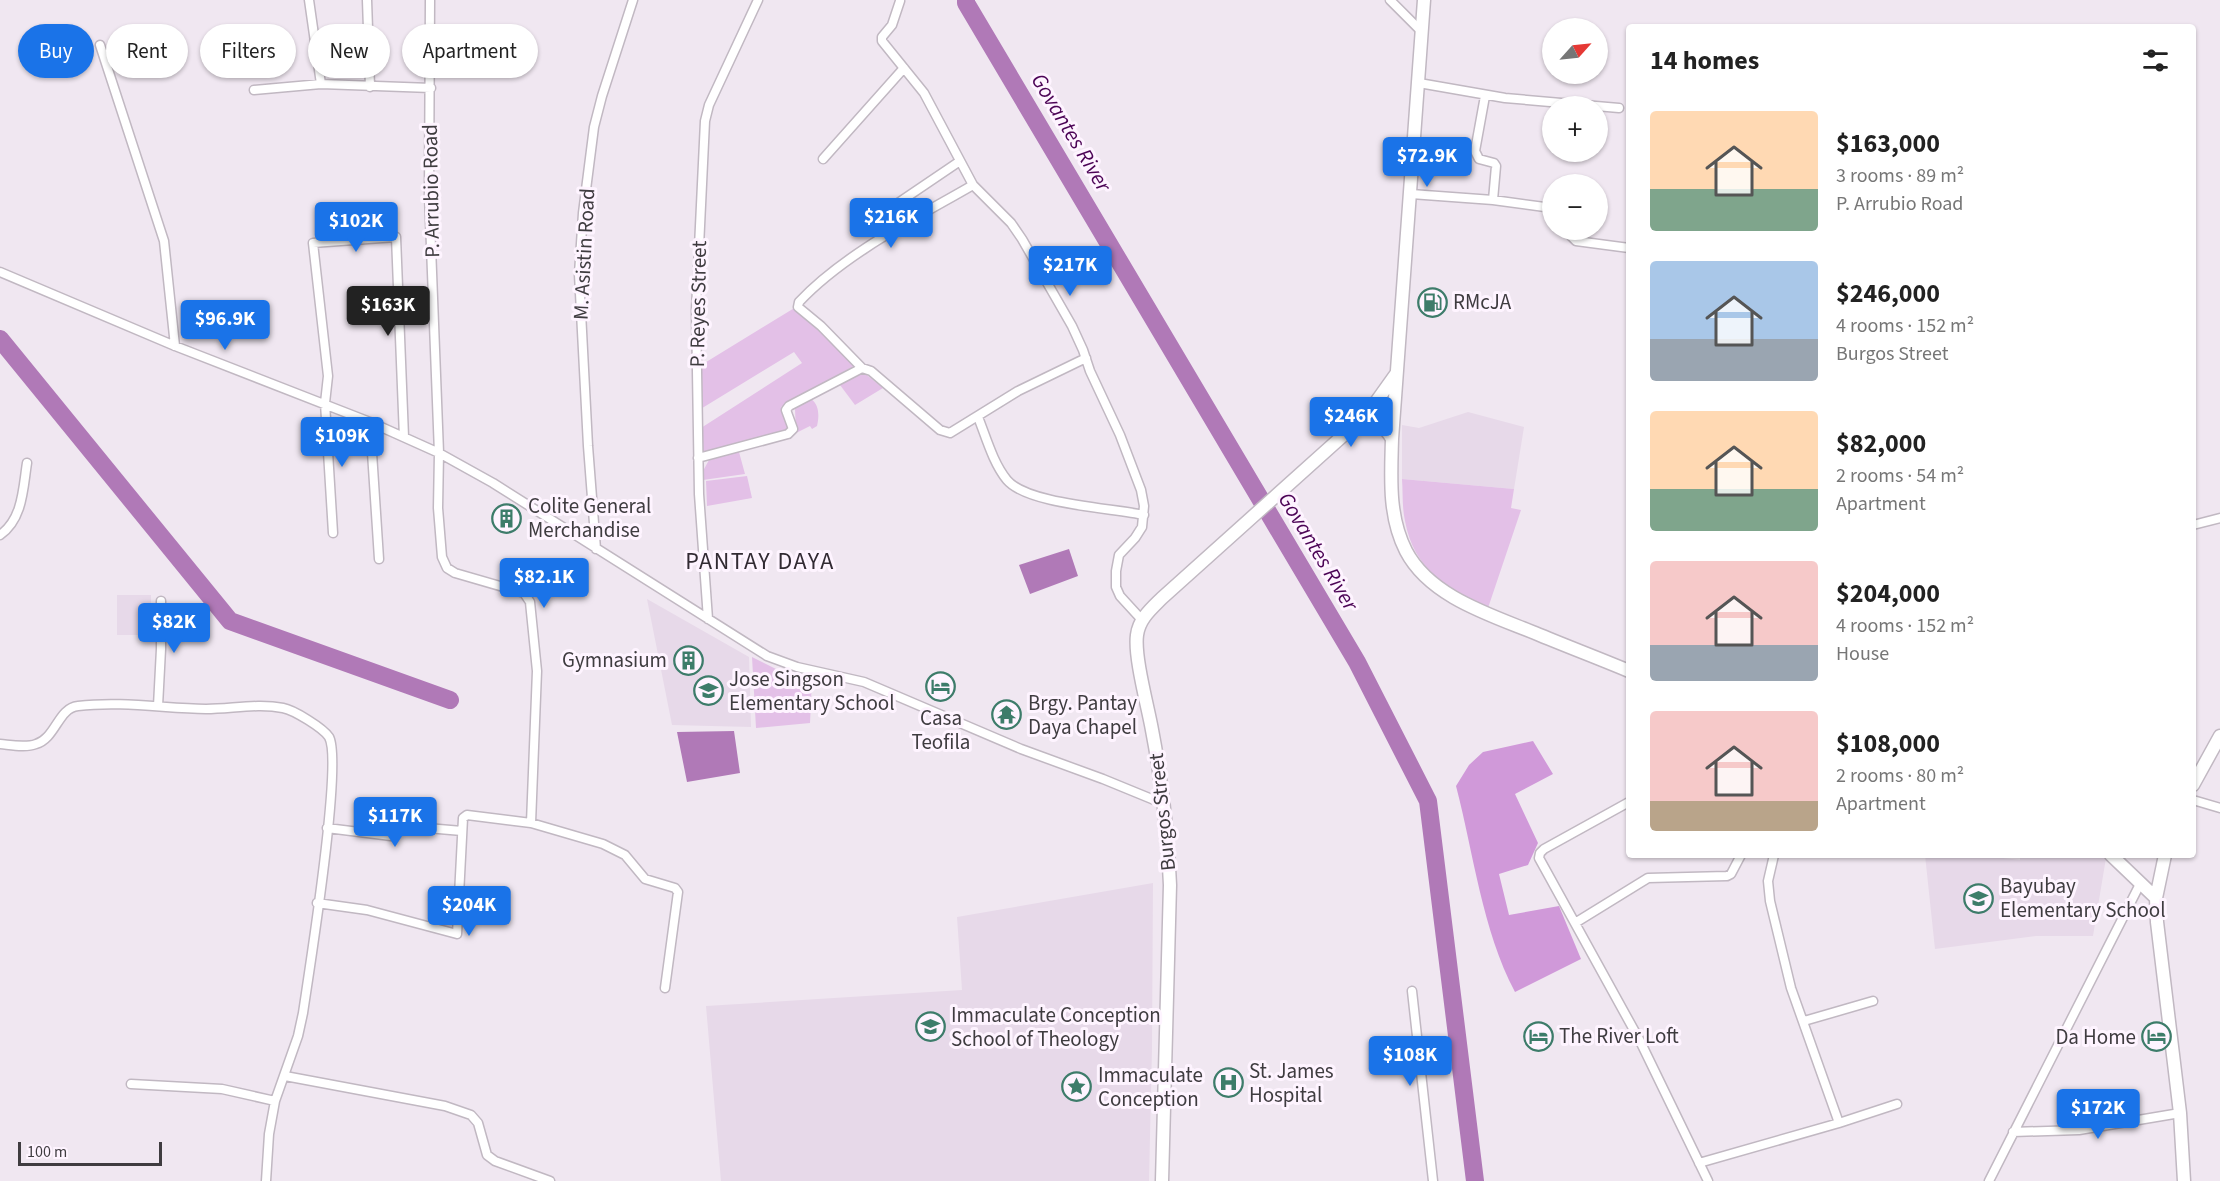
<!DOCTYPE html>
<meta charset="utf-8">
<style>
:root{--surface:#fff;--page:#f6f6f6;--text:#222;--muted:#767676;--accent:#1a73e8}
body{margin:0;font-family:"Source Sans 3",sans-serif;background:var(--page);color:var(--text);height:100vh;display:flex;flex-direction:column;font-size:22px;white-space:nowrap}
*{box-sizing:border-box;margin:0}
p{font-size:20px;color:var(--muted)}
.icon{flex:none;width:33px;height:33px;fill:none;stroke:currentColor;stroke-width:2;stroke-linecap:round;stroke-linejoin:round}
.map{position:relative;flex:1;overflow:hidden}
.panel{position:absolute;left:1626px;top:24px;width:570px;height:834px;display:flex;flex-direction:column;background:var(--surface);border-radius:6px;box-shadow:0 2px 4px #0004}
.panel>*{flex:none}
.top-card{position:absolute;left:18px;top:24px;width:570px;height:54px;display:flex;gap:12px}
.needle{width:39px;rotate:63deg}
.fabs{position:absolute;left:1542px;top:18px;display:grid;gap:12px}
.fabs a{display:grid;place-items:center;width:66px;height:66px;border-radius:50%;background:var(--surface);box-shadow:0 2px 4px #0004;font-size:30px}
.scale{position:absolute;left:18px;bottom:15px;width:144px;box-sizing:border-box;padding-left:6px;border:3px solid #3f3c40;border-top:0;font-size:16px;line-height:21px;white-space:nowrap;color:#3f3c40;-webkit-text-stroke:4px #fef4ff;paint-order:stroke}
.price{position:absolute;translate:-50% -51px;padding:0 14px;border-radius:6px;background:var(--accent);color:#fff;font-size:20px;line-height:39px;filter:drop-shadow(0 2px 3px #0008)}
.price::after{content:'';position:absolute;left:50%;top:36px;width:18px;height:14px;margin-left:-9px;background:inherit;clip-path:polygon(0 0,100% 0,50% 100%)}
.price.selected{background:#222;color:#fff}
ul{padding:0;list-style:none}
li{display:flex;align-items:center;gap:18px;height:150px;padding:0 24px}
li span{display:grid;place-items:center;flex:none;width:168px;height:120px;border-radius:6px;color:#555}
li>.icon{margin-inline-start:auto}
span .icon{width:72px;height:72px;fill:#fffc;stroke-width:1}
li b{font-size:26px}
h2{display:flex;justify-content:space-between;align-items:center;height:72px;padding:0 24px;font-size:26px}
.chip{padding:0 21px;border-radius:27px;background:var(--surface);box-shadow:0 2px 4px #0004;font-size:21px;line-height:54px}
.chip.selected{background:var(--accent);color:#fff}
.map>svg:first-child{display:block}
.built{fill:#e7d9e9}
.green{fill:#e3c0e7}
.forest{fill:#d099d9}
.water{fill:#b079b7}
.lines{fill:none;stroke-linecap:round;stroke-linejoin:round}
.river{stroke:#b079b7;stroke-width:18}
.street-casing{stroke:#c1b8c2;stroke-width:11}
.secondary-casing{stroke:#c1b8c2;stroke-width:15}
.street{stroke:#fff;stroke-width:8}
.secondary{stroke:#fff;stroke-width:12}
.labels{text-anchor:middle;stroke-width:6;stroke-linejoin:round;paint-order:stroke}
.street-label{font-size:21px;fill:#3f3c40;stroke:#fef4ff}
.poi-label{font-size:21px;fill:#3f3c40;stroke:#fef4ff;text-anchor:start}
.water-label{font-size:22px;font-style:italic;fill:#4c0456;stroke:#fef4ff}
.quarter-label{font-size:24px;letter-spacing:1.5px;fill:#322b33;stroke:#fef4ff}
</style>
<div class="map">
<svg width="2220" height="1181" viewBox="0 0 2220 1181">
<rect width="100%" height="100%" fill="#f0e7f1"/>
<!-- built -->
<path class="built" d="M1468 412 1524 427 1514 489 1402 479V425L1419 428Z
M117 595H151V635H117Z
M647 599 749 657 751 727 672 725Z
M1925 855H1979L2020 860V855H2102L2106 858 2093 936H2036L1935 949Z
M1153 883 1152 1048 1149 1181H721L706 1006 962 990 957 917Z"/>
<!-- green -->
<path class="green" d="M796 307 834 344 854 366 781 407 788 427 781 433 702 452 701 428 802 363 794 352 699 410 698 367Z
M863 372 883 388 855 405 840 385 843 380Z
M811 399C820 405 819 418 817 426L812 429 810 426 796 433 795 409Z
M739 452 745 474 703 480V471L709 460Z
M747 476 752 498 707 506 706 481Z
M1402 479 1514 489 1511 508 1521 510 1488 608C1447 588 1414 570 1405 521 1402 508 1403 493 1402 479Z
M752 657 786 674 812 679 810 723 756 728Z"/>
<!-- forest -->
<path class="forest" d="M1533 741 1553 774 1515 794 1538 843 1528 865 1499 874 1509 915 1559 906 1581 959 1515 992C1482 929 1474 855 1456 786L1469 765 1483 752Z"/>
<!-- water -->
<path class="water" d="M1069 549 1078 576 1030 594 1019 565Z
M734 731 740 773 687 782 677 732Z"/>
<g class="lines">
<!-- river -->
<path class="river" d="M966 0V3L1357 662 1428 801 1475 1181
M0 339 230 621 450 700"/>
<defs>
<path id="street" d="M309 0 321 84
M367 0 370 87
M430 0 429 195 439 453 438 508 442 557 447 568 455 573 524 593 530 602 537 671 531 823
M1390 0 1422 32
M900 1 892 25 882 37V41L924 93 973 185 1011 223 1022 239 1072 326 1083 350 1090 371 1120 435 1141 490 1144 506 1142 527 1135 538 1119 555 1116 571V587L1120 596 1142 620
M100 45 164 241 175 346
M1419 83 1505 98 1619 108
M254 90 321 84 431 88
M1485 96 1475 151 1479 159 1494 163 1496 166 1493 200
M823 159 904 68
M1411 194 1493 200 1552 208
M874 216 898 203 960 161
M1571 230V236L1576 241 1629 248
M0 272 175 346 370 422 439 453 493 483 767 656 797 667 864 682 1021 749 1103 779 1164 804
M862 368 821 326 798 307 799 302C844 254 916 218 973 185
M978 417C986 437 993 463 1007 480 1027 504 1111 508 1144 515
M370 422 379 559
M698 458 788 434 793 429 786 410 789 406 862 368 871 371 940 430 950 433 1018 391 1086 358
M2193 525 2220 518
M333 533 325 403 328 376 313 243 396 237 404 437
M0 535C23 519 23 488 27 463
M596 549 588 446 579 274 583 213 594 127 602 96 633 0
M708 619 699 494 696 310 705 121 709 105 758 0
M158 706 161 649V601
M0 744C11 745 26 748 36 744 56 738 58 708 78 706 120 701 163 708 206 709 231 709 258 703 283 708 294 710 323 728 329 737 343 762 309 972 303 1013L298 1036 275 1101 269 1134 266 1181
M2193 800 2220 808
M1629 802 1544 849 1540 853 1539 858 1640 1041 1708 1181
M327 828 391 836 404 826 462 831
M317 903 367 910 457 934 463 818 467 815 531 823 603 844 625 855 645 879 675 888 678 892 665 988
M1575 923 1648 878 1727 876 1731 874 1741 855
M1412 991 1433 1181
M1804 1021 1873 1001
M285 1076 445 1106 471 1115 478 1123 487 1155 495 1161 550 1181
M131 1084 222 1089 275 1101
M1839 1123 1897 1104
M2013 1132 2079 1130 2180 1113
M1699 1163 1839 1123 1791 988 1770 901 1768 881 1774 855
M1989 1181 2140 884"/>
<path id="secondary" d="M1424 0 1392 439C1391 477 1388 516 1406 551 1430 597 1491 615 1535 633 1566 646 1598 658 1629 671
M1360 418C1375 419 1385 426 1392 439
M2193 785 2220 736
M2111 855 2156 898
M2165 855 2156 898 2157 922 2180 1113 2184 1181
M1162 1181 1170 885C1168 833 1162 782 1152 730 1148 707 1134 657 1137 635 1139 619 1151 609 1162 598L1347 432 1376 402 1396 374"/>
</defs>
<!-- street casing -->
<use href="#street" class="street-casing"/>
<!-- secondary casing -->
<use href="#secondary" class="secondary-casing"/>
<!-- street -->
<use href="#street" class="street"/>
<!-- secondary -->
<use href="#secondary" class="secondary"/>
</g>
<!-- icons -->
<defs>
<symbol id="fuel-ring" viewBox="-11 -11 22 22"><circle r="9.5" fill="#fef4ff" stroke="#3d7c6a" stroke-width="1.5"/><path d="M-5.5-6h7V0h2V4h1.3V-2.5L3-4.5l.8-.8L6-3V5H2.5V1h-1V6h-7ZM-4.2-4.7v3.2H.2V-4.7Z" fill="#3d7c6a"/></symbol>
<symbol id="building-ring" viewBox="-11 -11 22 22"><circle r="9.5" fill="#fef4ff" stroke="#3d7c6a" stroke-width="1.5"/><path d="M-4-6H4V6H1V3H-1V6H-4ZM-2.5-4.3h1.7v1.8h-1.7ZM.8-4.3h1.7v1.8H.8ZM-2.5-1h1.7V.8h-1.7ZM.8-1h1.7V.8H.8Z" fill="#3d7c6a"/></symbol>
<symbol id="hotel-ring" viewBox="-11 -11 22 22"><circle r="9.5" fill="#fef4ff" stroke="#3d7c6a" stroke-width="1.5"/><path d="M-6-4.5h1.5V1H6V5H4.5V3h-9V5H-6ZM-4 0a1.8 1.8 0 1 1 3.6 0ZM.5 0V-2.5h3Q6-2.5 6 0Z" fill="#3d7c6a"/></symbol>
<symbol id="school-ring" viewBox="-11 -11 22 22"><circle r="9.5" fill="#fef4ff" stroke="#3d7c6a" stroke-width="1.5"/><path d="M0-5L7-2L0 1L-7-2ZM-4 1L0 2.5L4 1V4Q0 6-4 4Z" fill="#3d7c6a"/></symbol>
<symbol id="temple-ring" viewBox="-11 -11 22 22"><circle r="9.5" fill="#fef4ff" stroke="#3d7c6a" stroke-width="1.5"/><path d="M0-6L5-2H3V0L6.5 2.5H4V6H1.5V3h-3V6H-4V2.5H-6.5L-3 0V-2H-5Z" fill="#3d7c6a"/></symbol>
<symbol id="university-ring" viewBox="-11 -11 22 22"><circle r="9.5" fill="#fef4ff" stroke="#3d7c6a" stroke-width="1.5"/><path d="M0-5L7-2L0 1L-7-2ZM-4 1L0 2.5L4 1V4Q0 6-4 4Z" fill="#3d7c6a"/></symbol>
<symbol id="hospital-ring" viewBox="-11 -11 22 22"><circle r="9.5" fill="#fef4ff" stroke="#3d7c6a" stroke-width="1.5"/><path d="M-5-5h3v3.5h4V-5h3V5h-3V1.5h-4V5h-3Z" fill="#3d7c6a"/></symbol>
<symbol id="sight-ring" viewBox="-11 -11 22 22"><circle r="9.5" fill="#fef4ff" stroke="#3d7c6a" stroke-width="1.5"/><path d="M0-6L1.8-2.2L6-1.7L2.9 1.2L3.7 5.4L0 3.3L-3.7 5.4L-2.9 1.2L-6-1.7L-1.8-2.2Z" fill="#3d7c6a"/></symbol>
</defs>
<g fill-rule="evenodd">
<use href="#fuel-ring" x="1416" y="286" width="33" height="33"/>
<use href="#building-ring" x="490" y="502" width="33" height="33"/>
<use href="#building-ring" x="672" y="644" width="33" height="33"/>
<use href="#hotel-ring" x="924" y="670" width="33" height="33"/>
<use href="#school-ring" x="692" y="674" width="33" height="33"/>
<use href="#temple-ring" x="990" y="698" width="33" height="33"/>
<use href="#school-ring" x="1962" y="882" width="33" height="33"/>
<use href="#university-ring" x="914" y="1010" width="33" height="33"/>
<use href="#hotel-ring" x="1522" y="1020" width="33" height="33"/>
<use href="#hotel-ring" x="2140" y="1020" width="33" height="33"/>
<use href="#hospital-ring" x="1212" y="1066" width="33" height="33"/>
<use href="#sight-ring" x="1060" y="1070" width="33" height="33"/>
</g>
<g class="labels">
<!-- street labels -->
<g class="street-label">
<text transform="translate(431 191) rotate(-91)" y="7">P. Arrubio Road</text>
<text transform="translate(584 254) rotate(-87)" y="7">M. Asistin Road</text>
<text transform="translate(698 304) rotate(-89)" y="7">P. Reyes Street</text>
<text transform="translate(1162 812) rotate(-96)" y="7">Burgos Street</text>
</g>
<!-- poi labels -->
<g class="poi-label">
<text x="1453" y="309">RMcJA</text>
<text x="528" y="513">Colite General<tspan x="528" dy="24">Merchandise</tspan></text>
<text x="667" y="667" text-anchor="end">Gymnasium</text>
<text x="729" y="686">Jose Singson<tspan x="729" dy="24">Elementary School</tspan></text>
<text x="1028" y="710">Brgy. Pantay<tspan x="1028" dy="24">Daya Chapel</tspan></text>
<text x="941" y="725" text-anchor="middle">Casa<tspan x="941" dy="24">Teofila</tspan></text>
<text x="2000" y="893">Bayubay<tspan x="2000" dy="24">Elementary School</tspan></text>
<text x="951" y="1022">Immaculate Conception<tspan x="951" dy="24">School of Theology</tspan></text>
<text x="1559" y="1043">The River Loft</text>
<text x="2136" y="1044" text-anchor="end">Da Home</text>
<text x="1249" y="1078">St. James<tspan x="1249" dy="24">Hospital</tspan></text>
<text x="1098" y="1082">Immaculate<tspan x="1098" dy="24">Conception</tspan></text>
</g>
<!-- water labels -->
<g class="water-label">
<text transform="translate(1072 132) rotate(59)" y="8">Govantes River</text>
<text transform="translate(1319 551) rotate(59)" y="8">Govantes River</text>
</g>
<!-- quarter labels -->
<g class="quarter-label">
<text x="760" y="569">PANTAY DAYA</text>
</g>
</g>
</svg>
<div class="fabs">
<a><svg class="needle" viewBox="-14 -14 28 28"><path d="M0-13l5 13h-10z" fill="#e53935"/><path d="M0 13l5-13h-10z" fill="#767676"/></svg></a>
<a>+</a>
<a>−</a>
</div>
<div class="scale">100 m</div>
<b class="price" style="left:1427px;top:188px">$72.9K</b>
<b class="price" style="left:891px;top:249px">$216K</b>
<b class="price" style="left:356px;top:253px">$102K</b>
<b class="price" style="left:1070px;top:297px">$217K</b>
<b class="price selected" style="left:388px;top:337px">$163K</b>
<b class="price" style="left:225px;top:351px">$96.9K</b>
<b class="price" style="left:1351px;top:448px">$246K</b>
<b class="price" style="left:342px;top:468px">$109K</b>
<b class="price" style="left:544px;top:609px">$82.1K</b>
<b class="price" style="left:174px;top:654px">$82K</b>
<b class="price" style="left:395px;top:848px">$117K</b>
<b class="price" style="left:469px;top:937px">$204K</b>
<b class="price" style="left:1410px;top:1087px">$108K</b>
<b class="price" style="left:2098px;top:1140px">$172K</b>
<div class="top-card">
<a class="chip selected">Buy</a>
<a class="chip">Rent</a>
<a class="chip">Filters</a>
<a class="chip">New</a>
<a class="chip">Apartment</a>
</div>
<section class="panel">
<h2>14 homes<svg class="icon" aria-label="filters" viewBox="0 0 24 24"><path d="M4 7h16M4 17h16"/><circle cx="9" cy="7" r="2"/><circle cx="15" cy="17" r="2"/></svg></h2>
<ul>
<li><span style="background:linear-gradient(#ffd9b3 65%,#7fa58c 0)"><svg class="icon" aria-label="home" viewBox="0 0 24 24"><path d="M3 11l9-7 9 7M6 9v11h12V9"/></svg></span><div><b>$163,000</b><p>3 rooms · 89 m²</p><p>P. Arrubio Road</p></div></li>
<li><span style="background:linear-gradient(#a9c7e8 65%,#9aa5b1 0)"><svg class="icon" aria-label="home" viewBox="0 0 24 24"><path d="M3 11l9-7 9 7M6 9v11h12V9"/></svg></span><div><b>$246,000</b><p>4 rooms · 152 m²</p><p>Burgos Street</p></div></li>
<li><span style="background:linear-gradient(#ffd9b3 65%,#7fa58c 0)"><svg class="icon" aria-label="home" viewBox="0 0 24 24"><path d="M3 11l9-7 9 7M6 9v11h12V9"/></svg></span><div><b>$82,000</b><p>2 rooms · 54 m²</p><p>Apartment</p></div></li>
<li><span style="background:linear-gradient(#f6c9c9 70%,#9aa5b1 0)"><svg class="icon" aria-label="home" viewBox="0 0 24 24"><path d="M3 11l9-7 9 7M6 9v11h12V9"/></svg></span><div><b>$204,000</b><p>4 rooms · 152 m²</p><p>House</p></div></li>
<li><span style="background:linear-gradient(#f6c9c9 75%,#b9a48a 0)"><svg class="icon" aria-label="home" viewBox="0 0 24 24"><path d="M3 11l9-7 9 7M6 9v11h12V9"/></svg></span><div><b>$108,000</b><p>2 rooms · 80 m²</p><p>Apartment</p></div></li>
</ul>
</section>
</div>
